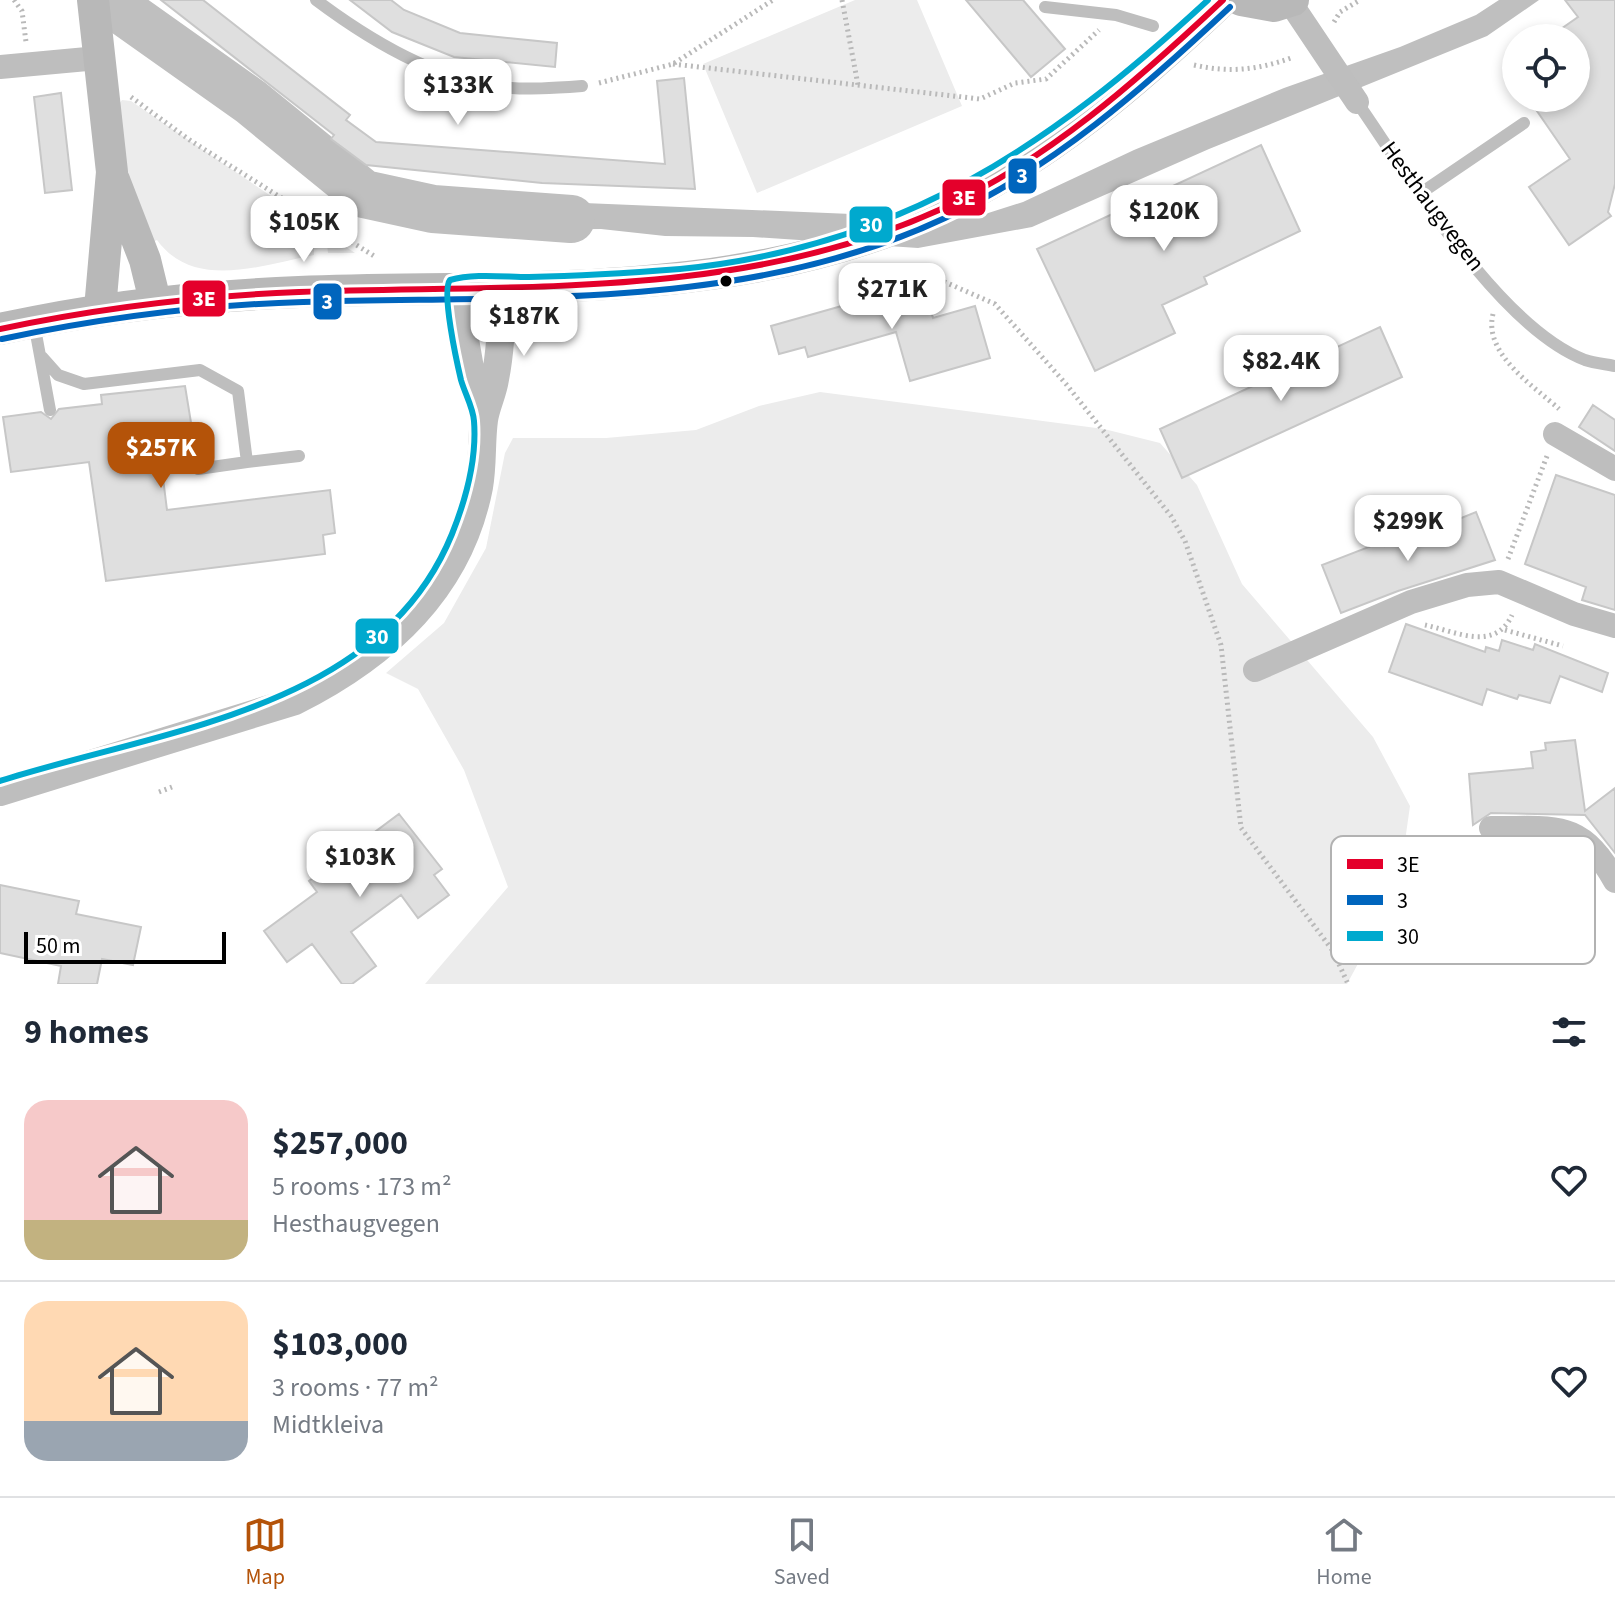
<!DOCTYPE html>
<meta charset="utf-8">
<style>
:root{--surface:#fff;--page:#f2f2f3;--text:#1f2937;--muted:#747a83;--line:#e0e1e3;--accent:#b45309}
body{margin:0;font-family:"Source Sans 3",sans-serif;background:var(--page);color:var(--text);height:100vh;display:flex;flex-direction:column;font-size:30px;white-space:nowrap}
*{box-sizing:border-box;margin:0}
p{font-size:26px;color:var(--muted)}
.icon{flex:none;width:44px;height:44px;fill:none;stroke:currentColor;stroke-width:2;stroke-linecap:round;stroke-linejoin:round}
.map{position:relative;height:984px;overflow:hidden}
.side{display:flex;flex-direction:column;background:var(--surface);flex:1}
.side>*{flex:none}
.fabs{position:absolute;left:1502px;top:24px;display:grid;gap:16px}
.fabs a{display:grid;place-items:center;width:88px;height:88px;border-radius:50%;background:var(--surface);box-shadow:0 4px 12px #0003;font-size:40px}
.scale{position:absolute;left:24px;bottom:20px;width:202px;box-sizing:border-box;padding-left:8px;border:4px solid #000;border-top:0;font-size:22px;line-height:28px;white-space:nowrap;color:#000;-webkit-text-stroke:6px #fff;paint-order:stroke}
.price{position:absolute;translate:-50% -68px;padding:0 18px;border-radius:16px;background:#fff;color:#222;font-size:26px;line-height:52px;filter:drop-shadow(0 2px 4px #0008)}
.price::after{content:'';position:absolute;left:50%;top:48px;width:24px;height:18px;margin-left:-12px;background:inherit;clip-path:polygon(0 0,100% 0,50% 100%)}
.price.active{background:var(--accent);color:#fff}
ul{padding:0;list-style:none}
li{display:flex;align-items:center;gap:24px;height:200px;padding:0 24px}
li+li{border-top:2px solid var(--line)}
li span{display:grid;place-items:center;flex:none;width:224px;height:160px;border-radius:24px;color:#555}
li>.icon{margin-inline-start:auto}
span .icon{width:96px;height:96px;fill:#fffc;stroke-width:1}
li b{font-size:34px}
h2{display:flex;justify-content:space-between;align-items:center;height:96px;padding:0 24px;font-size:34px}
.dock{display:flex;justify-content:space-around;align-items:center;height:112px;border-top:2px solid var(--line);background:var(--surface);font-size:22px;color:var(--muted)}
.dock a{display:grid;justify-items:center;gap:4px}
.dock .active{color:var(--accent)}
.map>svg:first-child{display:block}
.green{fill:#ececec}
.water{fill:#bfbfbf}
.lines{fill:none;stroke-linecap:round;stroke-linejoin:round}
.river{stroke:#bfbfbf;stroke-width:48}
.building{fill:#dfdfdf;stroke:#c7c7c7;stroke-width:2}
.path{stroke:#b9b9b9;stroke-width:5;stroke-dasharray:2 4;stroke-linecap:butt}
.service{stroke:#bebebe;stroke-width:12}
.minor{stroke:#bebebe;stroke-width:24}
.tertiary{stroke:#bebebe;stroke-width:28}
.secondary{stroke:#b8b8b8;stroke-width:32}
.bus-1-casing{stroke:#fff;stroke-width:12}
.bus-2-casing{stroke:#fff;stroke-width:12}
.bus-3-casing{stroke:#fff;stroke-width:12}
.bus-1{stroke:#e4002b;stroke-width:6}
.bus-2{stroke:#0065bd;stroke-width:6}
.bus-3{stroke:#00a9ce;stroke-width:6}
.bus-dot{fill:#000;stroke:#fff;stroke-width:3}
.labels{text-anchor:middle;stroke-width:6;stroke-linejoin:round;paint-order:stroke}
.street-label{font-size:24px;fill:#000;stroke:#fff}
.key{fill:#fff;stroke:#b2b2b2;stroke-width:2}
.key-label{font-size:22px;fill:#000}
.line-badge{stroke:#fff;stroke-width:3}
.badge-label{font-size:22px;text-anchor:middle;font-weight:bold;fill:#fff}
</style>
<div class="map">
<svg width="1615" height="984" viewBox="0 0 1615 984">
<rect width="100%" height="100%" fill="#fff"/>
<!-- green -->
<path class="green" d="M855 0H917L962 106 757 193 703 64Z
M122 100 131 101 355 253H328L327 245 314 247V255C262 265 194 291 157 240L150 243 126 171 119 104Z
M820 392 1104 429 1160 443 1197 485 1242 584 1373 737 1410 806 1406 834 1412 864 1347 984H425L508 887 464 770 418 689 386 673 444 623 486 548 505 453 513 438H606L696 430 759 406Z"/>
<!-- water -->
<path class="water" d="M1499 0H1539L1487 36 1209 149 1032 227 918 248 753 237 665 236 601 229 496 230 512 200 923 217 982 215 1023 202 1134 150 1284 88 1400 47 1476 15Z"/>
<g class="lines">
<!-- river -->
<path class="river" d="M107 0 251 102 364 194 433 209 571 219"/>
</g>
<!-- building -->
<path class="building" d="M161 0H203L350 115 346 120 376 142 665 164 657 81 684 78 695 189 542 183 366 165 331 139 334 135Z
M350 0H391L404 10 460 33 557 43 555 67 454 57 392 32Z
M966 0H1023L1065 49 1031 77Z
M1565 0H1615V184L1608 212 1611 216 1569 245 1529 187 1570 159 1528 98H1576V38H1548L1578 17Z
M61 93 72 190 45 193 34 97Z
M1261 145 1300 231 1204 277 1207 284 1162 305 1175 333 1095 371 1037 249Z
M923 283 933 318 975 306 990 358 910 381 896 332 808 357 805 347 779 354 771 326Z
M1380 327 1402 377 1182 478 1160 429Z
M185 386 195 447 160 454 167 510 330 490 335 533 323 535 325 554 106 581 89 462 11 472 3 417 41 412 51 419 59 409 102 404 101 395Z
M1593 405 1615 420V451L1579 427Z
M1556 475 1615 495V610L1582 600 1586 587 1525 564Z
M1476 512 1495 560 1398 591 1341 613 1322 565 1384 541 1385 546 1417 536Z
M1406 624 1485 652 1486 647 1499 651 1502 640 1533 650 1535 644 1608 673 1602 692 1560 676 1550 703 1519 695 1517 699 1487 689 1482 705 1389 672Z
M1575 740 1585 811 1615 788V853L1585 815 1491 813 1473 825 1469 774 1533 768 1531 752 1546 750 1545 743Z
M399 814 442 869 434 875 449 895 418 918 401 895 351 932 376 966 352 984H342L312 944 287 962 264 931 317 892 309 881Z
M0 885 79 901 76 914 141 927 133 965 102 959 97 984H58L61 966 0 953Z"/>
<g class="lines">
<!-- path -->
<path class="path" d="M14 0 22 11 26 42
M842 0 858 85
M1334 22 1340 12 1360 0
M673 64 980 99 1015 83 1046 79 1099 30
M1194 65C1229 73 1257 70 1291 58
M599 83 673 64 773 0
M131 97 191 141 374 256
M874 266 938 279 995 304 1066 384 1171 516 1185 541 1221 645 1241 828 1333 951 1348 984
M1493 314C1483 354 1534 386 1559 409
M1508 559 1547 456
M1425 625C1457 632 1495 652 1512 615
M1505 630 1563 646
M159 792 172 787"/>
<!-- service -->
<path class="service" d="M316 0C368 39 435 80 501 87 528 90 555 88 582 86
M1045 7 1116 15 1153 26
M1357 102C1409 177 1499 327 1585 360 1594 363 1605 364 1615 366
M1421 193 1524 123
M34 323 50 410
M42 357 58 375 84 384 200 370 238 391 247 462 198 469
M247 462 299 456"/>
<!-- minor -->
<path class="minor" d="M1290 2 1357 102
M0 67 98 58
M1555 434 1615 469
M1255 670 1411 602 1467 585 1499 582 1574 614 1615 626
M1491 828C1554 829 1580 818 1615 881"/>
<!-- tertiary -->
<path class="tertiary" d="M456 288 472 380 484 420
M0 792 295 701C385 656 459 590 479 487 483 465 481 442 484 420 486 406 493 393 495 379 501 349 502 318 502 288"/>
<!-- secondary -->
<path class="secondary" d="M93 0 112 172 100 309
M1241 0 1274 6 1293 0
M114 180 145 260 155 301
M0 329C99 307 198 296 299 292 514 284 740 303 939 210 1048 159 1137 82 1223 0"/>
<defs>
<path id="bus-1" d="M0 329C99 308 199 296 299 292 514 284 738 301 939 210 1047 161 1138 80 1223 0"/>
<path id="bus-2" d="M2 339C101 318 201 305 303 302 517 295 745 312 945 218 1053 168 1144 88 1230 7"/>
<path id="bus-3" d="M0 781C159 730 380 711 452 534 466 499 477 459 474 421 473 407 465 394 461 380 457 363 441 291 450 280 474 273 505 277 529 277 579 276 630 273 680 269 901 247 1049 147 1208 0"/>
</defs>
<!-- bus-1 casing -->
<use href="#bus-1" class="bus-1-casing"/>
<!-- bus-2 casing -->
<use href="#bus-2" class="bus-2-casing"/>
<!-- bus-3 casing -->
<use href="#bus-3" class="bus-3-casing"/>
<!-- bus-1 -->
<use href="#bus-1" class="bus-1"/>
<!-- bus-2 -->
<use href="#bus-2" class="bus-2"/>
<!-- bus-3 -->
<use href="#bus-3" class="bus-3"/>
</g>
<!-- markers -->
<circle class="bus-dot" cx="726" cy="281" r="7"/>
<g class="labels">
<!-- street labels -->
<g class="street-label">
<text transform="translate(1433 206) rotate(53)" y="8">Hesthaugvegen</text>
</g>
</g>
<!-- legend -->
<rect x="1331" y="836" width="264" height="128" rx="12" class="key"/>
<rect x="1347" y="859" width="36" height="10" fill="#e4002b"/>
<rect x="1347" y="895" width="36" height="10" fill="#0065bd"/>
<rect x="1347" y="931" width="36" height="10" fill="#00a9ce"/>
<g class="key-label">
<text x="1397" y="872">3E</text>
<text x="1397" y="908">3</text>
<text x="1397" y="944">30</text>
</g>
<g class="line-badge">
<rect x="1007" y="157" width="31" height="38" rx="8" fill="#0065bd"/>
<rect x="941" y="178" width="46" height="39" rx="8" fill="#e4002b"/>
<rect x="848" y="205" width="46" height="39" rx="8" fill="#00a9ce"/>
<rect x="181" y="279" width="46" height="39" rx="8" fill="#e4002b"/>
<rect x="312" y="282" width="31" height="39" rx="8" fill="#0065bd"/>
<rect x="354" y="617" width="46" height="38" rx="8" fill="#00a9ce"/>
</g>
<g class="badge-label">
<text x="1022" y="183">3</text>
<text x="964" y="205">3E</text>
<text x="871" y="232">30</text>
<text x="204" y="306">3E</text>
<text x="327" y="309">3</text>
<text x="377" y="644">30</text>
</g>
</svg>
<div class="fabs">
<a><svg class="icon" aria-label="locate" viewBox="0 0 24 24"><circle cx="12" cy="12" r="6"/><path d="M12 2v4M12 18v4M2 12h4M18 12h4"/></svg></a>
</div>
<div class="scale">50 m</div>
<b class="price" style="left:458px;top:127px">$133K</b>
<b class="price" style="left:1164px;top:253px">$120K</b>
<b class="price" style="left:304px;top:264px">$105K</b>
<b class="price" style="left:892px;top:331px">$271K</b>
<b class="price" style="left:524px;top:358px">$187K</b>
<b class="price" style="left:1281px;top:403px">$82.4K</b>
<b class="price active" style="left:161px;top:490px">$257K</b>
<b class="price" style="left:1408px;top:563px">$299K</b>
<b class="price" style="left:360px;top:899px">$103K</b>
</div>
<section class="side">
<h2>9 homes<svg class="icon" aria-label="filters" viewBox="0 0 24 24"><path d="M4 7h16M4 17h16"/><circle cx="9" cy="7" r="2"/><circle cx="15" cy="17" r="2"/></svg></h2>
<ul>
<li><span style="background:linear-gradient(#f6c9c9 75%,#c2b280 0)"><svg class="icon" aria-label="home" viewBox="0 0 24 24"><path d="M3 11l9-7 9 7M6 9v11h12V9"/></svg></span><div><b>$257,000</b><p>5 rooms · 173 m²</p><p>Hesthaugvegen</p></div><svg class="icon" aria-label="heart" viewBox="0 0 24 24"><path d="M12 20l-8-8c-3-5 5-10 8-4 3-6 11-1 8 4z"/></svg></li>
<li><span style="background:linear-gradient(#ffd9b3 75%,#9aa5b1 0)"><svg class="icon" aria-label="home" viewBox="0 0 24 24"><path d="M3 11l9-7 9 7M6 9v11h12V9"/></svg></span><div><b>$103,000</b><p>3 rooms · 77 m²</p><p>Midtkleiva</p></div><svg class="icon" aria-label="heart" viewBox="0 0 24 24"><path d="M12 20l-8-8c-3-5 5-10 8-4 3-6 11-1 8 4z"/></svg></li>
</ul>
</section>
<nav class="dock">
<a class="active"><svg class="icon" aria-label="map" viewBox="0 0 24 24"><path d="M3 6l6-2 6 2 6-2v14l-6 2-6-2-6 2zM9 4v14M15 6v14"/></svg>Map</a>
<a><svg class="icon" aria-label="saved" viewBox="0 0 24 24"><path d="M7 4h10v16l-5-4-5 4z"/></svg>Saved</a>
<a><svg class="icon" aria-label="home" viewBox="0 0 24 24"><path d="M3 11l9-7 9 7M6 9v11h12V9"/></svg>Home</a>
</nav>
